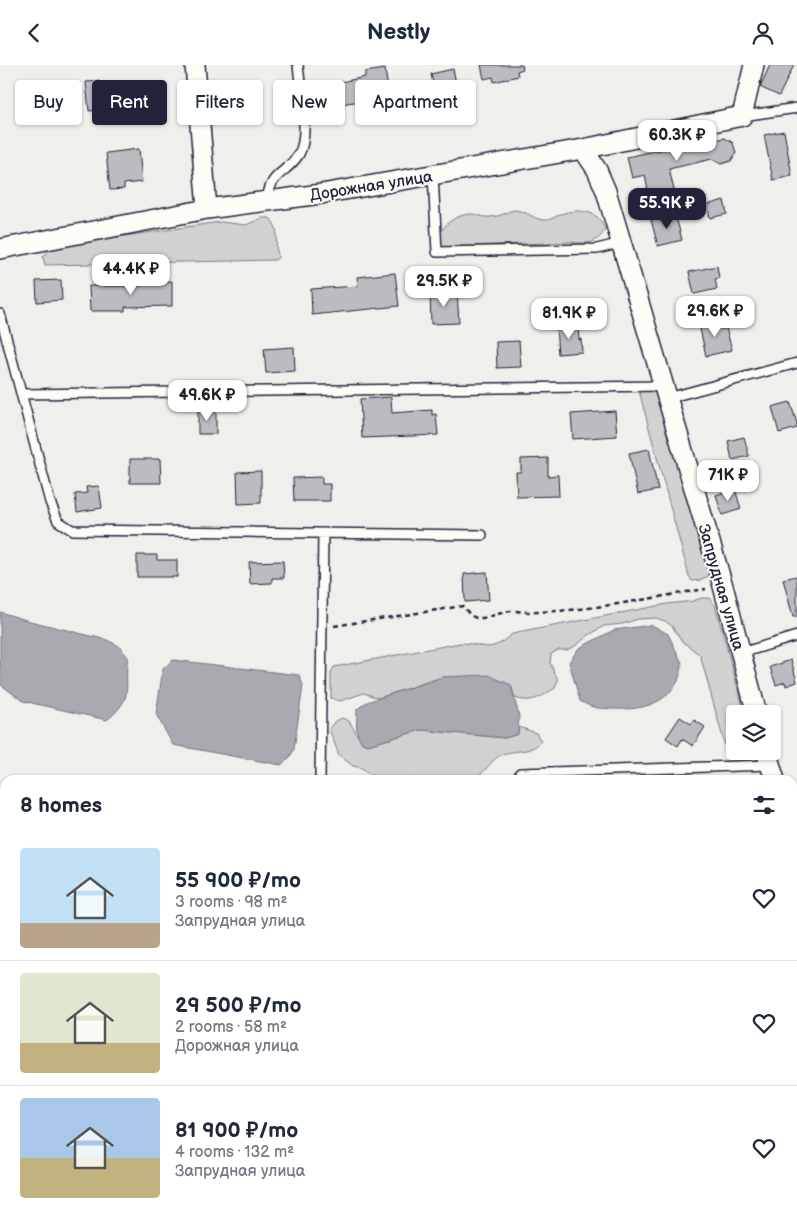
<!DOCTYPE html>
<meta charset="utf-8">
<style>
:root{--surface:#fff;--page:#f6f6f7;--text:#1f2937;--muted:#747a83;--line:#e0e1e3;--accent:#22223b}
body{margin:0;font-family:"Balsamiq Sans",sans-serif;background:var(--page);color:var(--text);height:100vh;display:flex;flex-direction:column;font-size:19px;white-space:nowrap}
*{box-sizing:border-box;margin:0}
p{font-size:16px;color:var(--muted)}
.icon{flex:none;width:28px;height:28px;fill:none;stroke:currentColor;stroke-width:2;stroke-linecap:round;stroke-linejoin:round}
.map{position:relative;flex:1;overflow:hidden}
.sheet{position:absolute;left:0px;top:710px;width:798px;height:446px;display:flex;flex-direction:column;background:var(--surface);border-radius:15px 15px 0 0;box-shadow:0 1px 4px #0004}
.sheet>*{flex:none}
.guide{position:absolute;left:15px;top:15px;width:500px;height:45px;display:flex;gap:10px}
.tools{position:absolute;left:726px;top:640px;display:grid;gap:10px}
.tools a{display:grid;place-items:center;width:55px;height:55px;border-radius:5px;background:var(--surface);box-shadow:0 1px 4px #0004;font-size:25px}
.price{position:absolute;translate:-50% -42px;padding:0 11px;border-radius:10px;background:#fff;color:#222;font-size:16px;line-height:32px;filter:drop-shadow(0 1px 2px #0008)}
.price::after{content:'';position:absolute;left:50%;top:30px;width:15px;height:11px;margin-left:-8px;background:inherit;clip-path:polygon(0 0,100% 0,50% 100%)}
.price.selected{background:var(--accent);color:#fff}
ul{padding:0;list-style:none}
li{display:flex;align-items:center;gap:15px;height:125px;padding:0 20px}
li+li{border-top:1px solid var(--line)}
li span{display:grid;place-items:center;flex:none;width:140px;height:100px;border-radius:5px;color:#555}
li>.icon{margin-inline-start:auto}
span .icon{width:60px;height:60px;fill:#fffc;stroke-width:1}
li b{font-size:21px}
h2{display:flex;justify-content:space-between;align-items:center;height:60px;padding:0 20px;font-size:21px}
.chip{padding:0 18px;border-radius:5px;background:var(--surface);box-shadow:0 1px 4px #0004;font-size:18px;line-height:45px}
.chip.selected{background:var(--accent);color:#fff}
header{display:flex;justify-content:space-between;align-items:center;height:65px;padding:0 20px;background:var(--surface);font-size:22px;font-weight:700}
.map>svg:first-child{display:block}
.green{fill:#d2d1d1;stroke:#7a7a86}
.water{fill:#a9a9b0;stroke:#737381}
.building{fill:#bcbcc0;stroke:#22223b}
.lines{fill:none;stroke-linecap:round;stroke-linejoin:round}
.service-casing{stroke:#22223b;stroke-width:12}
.minor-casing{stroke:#22223b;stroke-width:22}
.path{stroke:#22223b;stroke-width:2.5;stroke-dasharray:5 4;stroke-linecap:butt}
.service{stroke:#fdfcf7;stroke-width:9}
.minor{stroke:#fdfcf7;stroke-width:19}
.labels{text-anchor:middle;stroke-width:4;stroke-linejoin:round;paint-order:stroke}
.street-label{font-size:16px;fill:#22223b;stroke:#fdfcf7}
</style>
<header><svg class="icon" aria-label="back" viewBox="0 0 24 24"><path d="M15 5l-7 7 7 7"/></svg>Nestly<svg class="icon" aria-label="person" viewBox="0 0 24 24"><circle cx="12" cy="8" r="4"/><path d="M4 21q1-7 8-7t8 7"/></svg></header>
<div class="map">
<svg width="797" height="1156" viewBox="0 0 797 1156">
<rect width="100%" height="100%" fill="#f0efec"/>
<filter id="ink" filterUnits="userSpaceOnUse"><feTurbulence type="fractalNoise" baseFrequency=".02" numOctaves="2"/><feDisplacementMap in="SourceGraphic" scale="10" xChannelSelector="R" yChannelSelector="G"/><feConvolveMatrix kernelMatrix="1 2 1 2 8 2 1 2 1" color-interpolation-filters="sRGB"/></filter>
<g filter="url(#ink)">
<!-- green -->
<path class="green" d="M513 145C527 145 535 156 546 155 551 155 556 151 561 149 578 143 600 145 605 165 596 180 586 179 571 177L442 182 438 174C442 160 455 150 470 149 477 149 483 153 490 152 498 152 506 148 513 145Z
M262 153H270C283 168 272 177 279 192L275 195 45 200 43 192 49 185 57 181 220 157 246 160Z
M649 325 656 329 710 510 701 515 692 516 689 511 639 326Z
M701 533H709L715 540 745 649H735V686H749L748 688C738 691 733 691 726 684L700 590 682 576 672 561 665 556 656 553 638 554 622 559 604 561 589 570 575 581 567 585H558L551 589 550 598 558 615 555 623C541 632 531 639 515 633L511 620 442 612 378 633 364 628 340 636 331 633V608L334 602 460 578C486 578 487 591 512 569L667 539 693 536Z
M342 653 349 656 362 678 368 680 421 665 505 673 518 669 519 662 536 668 541 676C530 689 518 684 503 689 489 694 487 710 470 714 463 716 454 714 446 714 423 714 400 711 377 714L362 703 353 701 339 690 329 664 334 657Z
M5 764V861L0 860V765Z"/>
<!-- water -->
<path class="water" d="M0 547 26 555 107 575 119 581 128 592C123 624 136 631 107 655L23 636 0 619Z
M652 560 668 569 682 598C681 603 680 611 678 616 664 641 639 645 613 644 599 643 593 644 580 636L569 597 579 583 614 565Z
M173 595 299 610 303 620 294 684 290 692 281 700 173 680 156 649 163 604Z
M488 610 511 620 519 651 518 669 505 673 421 665 368 680C353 676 357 657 357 644L367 637 442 612Z"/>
<!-- building -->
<path class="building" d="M481 0H522L523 4 517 6 518 11 494 17 493 12 484 14Z
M770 0H794L779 31 760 22Z
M385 4 389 32 340 39 336 18 365 12V7Z
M453 4 457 23 435 28 431 9Z
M99 16 102 45 89 46 86 17Z
M259 17 263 39 255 40 256 48 236 51 231 22Z
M784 66 792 111 773 115 764 70Z
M725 73 733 78 736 88 731 96 721 99 712 94 669 104 674 125 649 131 645 110 632 113 627 92 683 80 684 82Z
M139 84 142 117 124 119V124L110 125 106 88Z
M724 135 727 149 710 153 707 140Z
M675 148 682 175 658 181 651 155Z
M717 201 719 213 715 214 717 224 694 229 689 207Z
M395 208 399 241 312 250 311 224 358 221 357 212Z
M61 215 62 235 37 237 36 216Z
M172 216V241L125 242V246H90L89 221H141V217Z
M457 226 459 258 431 259 430 228Z
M719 255 721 264 726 263 732 285 706 291 699 259Z
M578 260 579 275 581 274 582 287 558 289 556 262Z
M519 276 521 302 497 303 496 277Z
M294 282 295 306 266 308 264 284Z
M391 332 392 348 432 345V350L436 349 438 370 362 373 360 334Z
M790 337 797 358V363L779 368 772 342Z
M198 345H216V369H198Z
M615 346 617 371 573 374 571 349Z
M744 372 749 391 732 395 728 376Z
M649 384 658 425 638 429 629 388Z
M548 393V411L558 410 559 431 517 432 516 407H521V394Z
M130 394H160L161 418H130Z
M261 406V438L238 439 237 407Z
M322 412V419H330V436H294L293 413Z
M99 421 102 443 77 447 75 429 87 428 86 422Z
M735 424 741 444 722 450 716 430Z
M137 490H157V495H177V512H137Z
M283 496 284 513H272V518L250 519 249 497Z
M487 507 489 535 465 537 464 509Z
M797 511V552H793L783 514Z
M791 595 797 617 786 621 785 617 776 620 770 602Z
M680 652 691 659 694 655 705 662 693 681 682 674 678 681 666 673Z"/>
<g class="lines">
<defs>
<path id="service" d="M742 51 797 43
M433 109 437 187 597 184 622 178
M267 136C270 106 286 110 299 89 310 70 300 23 298 0
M0 249 50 437 58 456 72 465 482 470
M21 329 664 321
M668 333 797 298
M741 588 797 571
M520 708 770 700
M320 715 323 468
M393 1151V1156"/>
<path id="minor" d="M195 0 207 144
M583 84 597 105 606 126 723 521 757 649
M0 184 207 144 321 129 583 84 742 51 754 0
M766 686 775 715
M792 755 797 763
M0 995 5 996
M521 1151 526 1156
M138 1156V1151"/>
</defs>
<!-- service casing -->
<use href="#service" class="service-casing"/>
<!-- minor casing -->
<use href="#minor" class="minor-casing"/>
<!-- path -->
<path class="path" d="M334 561 463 541C467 546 470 552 477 553 489 554 501 546 514 546 519 546 524 547 529 547 588 547 648 533 706 524"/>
<!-- service -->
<use href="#service" class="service"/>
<!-- minor -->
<use href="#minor" class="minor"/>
</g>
</g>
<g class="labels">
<!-- street labels -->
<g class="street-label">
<text transform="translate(371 120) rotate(-9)" y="6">Дорожная улица</text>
<text transform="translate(722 522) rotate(74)" y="6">Запрудная улица</text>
</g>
</g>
</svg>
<div class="tools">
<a><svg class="icon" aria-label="layers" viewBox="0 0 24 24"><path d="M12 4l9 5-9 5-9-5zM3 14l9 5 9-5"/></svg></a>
</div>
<b class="price" style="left:677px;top:97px">60.3K ₽</b>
<b class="price selected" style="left:667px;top:165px">55.9K ₽</b>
<b class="price" style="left:131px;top:231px">44.4K ₽</b>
<b class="price" style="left:444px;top:243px">29.5K ₽</b>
<b class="price" style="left:715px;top:273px">29.6K ₽</b>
<b class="price" style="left:569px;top:275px">81.9K ₽</b>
<b class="price" style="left:207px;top:357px">49.6K ₽</b>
<b class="price" style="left:728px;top:437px">71K ₽</b>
<div class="guide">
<a class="chip">Buy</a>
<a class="chip selected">Rent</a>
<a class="chip">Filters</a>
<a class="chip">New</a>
<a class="chip">Apartment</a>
</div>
<section class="sheet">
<h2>8 homes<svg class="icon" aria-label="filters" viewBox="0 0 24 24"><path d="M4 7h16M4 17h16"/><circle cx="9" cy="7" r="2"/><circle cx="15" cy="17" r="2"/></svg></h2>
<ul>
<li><span style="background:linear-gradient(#bfe0f5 75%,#b9a48a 0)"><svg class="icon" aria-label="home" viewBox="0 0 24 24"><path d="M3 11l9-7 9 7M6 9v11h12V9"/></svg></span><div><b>55 900 ₽/mo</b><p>3 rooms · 98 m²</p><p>Запрудная улица</p></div><svg class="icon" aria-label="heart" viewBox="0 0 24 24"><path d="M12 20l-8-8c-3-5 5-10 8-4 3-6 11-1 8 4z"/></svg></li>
<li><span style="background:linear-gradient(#dfe7d0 70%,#c2b280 0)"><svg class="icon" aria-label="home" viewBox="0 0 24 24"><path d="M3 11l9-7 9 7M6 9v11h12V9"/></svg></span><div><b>29 500 ₽/mo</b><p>2 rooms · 58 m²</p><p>Дорожная улица</p></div><svg class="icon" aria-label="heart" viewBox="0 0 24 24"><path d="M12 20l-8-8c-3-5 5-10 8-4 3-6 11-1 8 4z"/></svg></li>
<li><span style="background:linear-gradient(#a9c7e8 60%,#c2b280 0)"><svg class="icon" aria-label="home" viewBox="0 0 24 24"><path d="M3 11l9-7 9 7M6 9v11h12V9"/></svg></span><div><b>81 900 ₽/mo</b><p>4 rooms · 132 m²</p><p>Запрудная улица</p></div><svg class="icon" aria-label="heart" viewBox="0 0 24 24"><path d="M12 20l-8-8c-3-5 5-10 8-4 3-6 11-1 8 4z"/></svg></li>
</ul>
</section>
</div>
